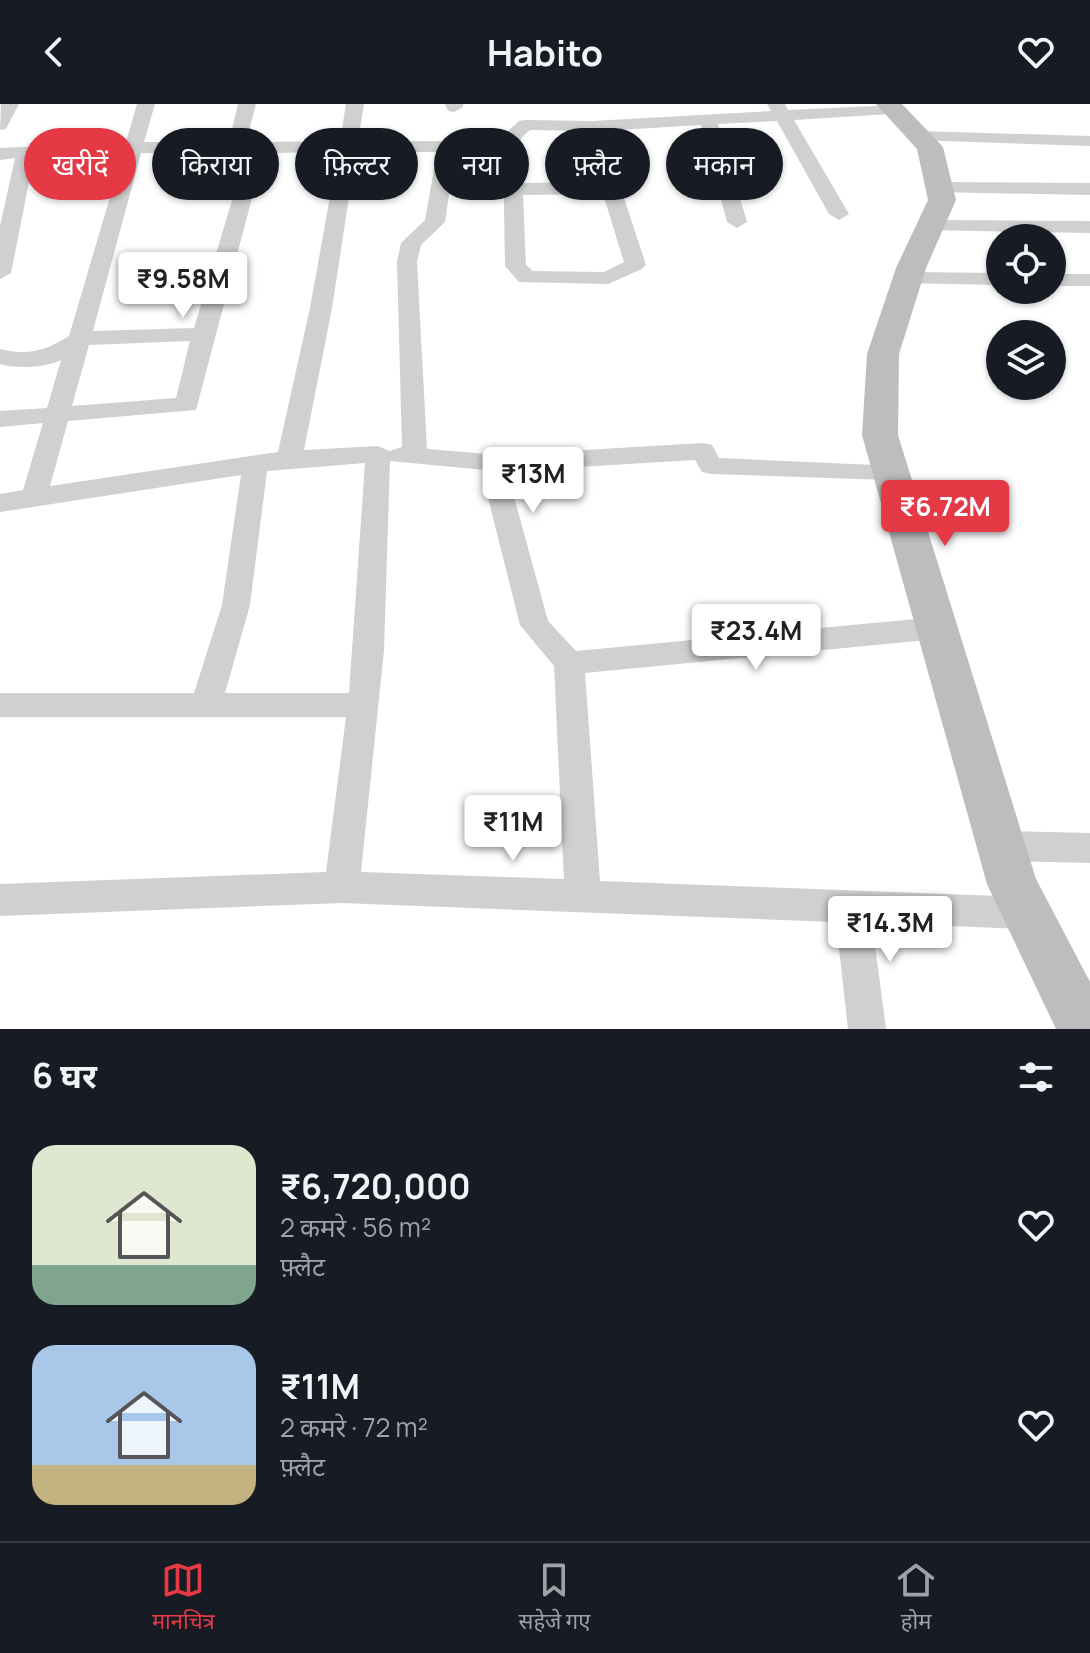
<!DOCTYPE html>
<html lang="hi">
<meta charset="utf-8">
<style>
:root{--surface:#171b24;--page:#20242c;--text:#f1f3f6;--muted:#9ea1a6;--line:#363941;--accent:#e63946}
body{margin:0;font-family:Manrope,"Noto Sans Devanagari",sans-serif;background:var(--page);color:var(--text);height:100vh;display:flex;flex-direction:column;font-size:30px;white-space:nowrap}
*{box-sizing:border-box;margin:0}
p{font-size:26px;color:var(--muted)}
.icon{flex:none;width:44px;height:44px;fill:none;stroke:currentColor;stroke-width:2;stroke-linecap:round;stroke-linejoin:round}
.map{position:relative;height:925px;overflow:hidden}
.drawer{display:flex;flex-direction:column;background:var(--surface);flex:1}
.drawer>*{flex:none}
.guide{position:absolute;left:24px;top:24px;width:1042px;height:72px;display:flex;gap:16px}
.controls{position:absolute;left:986px;top:120px;display:grid;gap:16px}
.controls a{display:grid;place-items:center;width:80px;height:80px;border-radius:50%;background:var(--surface);box-shadow:0 2px 6px #0004;font-size:40px}
.price{position:absolute;translate:-50% -68px;padding:0 18px;border-radius:8px;background:#fff;color:#222;font-size:26px;line-height:52px;filter:drop-shadow(0 2px 4px #0008)}
.price::after{content:'';position:absolute;left:50%;top:48px;width:24px;height:18px;margin-left:-12px;background:inherit;clip-path:polygon(0 0,100% 0,50% 100%)}
.price.active{background:var(--accent);color:#fff}
ul{padding:0;list-style:none}
li{display:flex;align-items:center;gap:24px;height:200px;padding:0 32px}
li span{display:grid;place-items:center;flex:none;width:224px;height:160px;border-radius:24px;color:#555}
li>.icon{margin-inline-start:auto}
span .icon{width:96px;height:96px;fill:#fffc;stroke-width:1}
li b{font-size:34px}
h2{display:flex;justify-content:space-between;align-items:center;height:96px;padding:0 32px;font-size:34px}
.chip{padding:0 28px;border-radius:36px;background:var(--surface);box-shadow:0 2px 6px #0004;font-size:28px;line-height:72px}
.chip.active{background:var(--accent);color:#fff}
header{display:flex;justify-content:space-between;align-items:center;height:104px;padding:0 32px;background:var(--surface);font-size:36px;font-weight:700}
.dock{display:flex;justify-content:space-around;align-items:center;height:112px;border-top:2px solid var(--line);background:var(--surface);font-size:22px;color:var(--muted)}
.dock a{display:grid;justify-items:center;gap:4px}
.dock .active{color:var(--accent)}
.map>svg:first-child{display:block}
.lines{fill:none;stroke-linecap:round;stroke-linejoin:round}
.street{fill:#d0d0d0;fill-rule:evenodd}
.secondary{fill:#bdbdbd;fill-rule:evenodd}
</style>
<header><svg class="icon" aria-label="back" viewBox="0 0 24 24"><path d="M15 5l-7 7 7 7"/></svg>Habito<svg class="icon" aria-label="heart" viewBox="0 0 24 24"><path d="M12 20l-8-8c-3-5 5-10 8-4 3-6 11-1 8 4z"/></svg></header>
<div class="map">
<svg width="1090" height="925" viewBox="0 0 1090 925">
<rect width="100%" height="100%" fill="#fff"/>
<g class="lines">
<!-- street -->
<path class="street" d="M1 0H19L6 25 0 26Z
M137 0H155L144 38H240L231 29 238 0H256L249 27 263 38 340 37 346 0H364L358 37H497L519 17 525 16 592 17 771 7 767 0H785L788 6 897 1 900 5 897 9 891 10 794 16 849 110 839 116 829 110 777 17 718 20 747 118 737 124 727 118 701 21 602 27 646 161 642 165 608 180 519 178 505 162 503 47 455 48 445 118 421 141 417 158 427 345 499 351 703 339 712 341 719 354 898 362 902 368 898 374 889 376 711 370 702 368 695 356 511 367 510 378 548 517 576 547 937 513 947 516 952 524 947 532 937 535 585 569 600 777 1026 793 1039 797 1044 809 1039 821 1026 825 872 819 886 925H848L836 818 342 799 0 812V780L326 768 346 613H0V589H194L222 501 241 371 0 408V390L23 386 43 319 0 323V307L47 304 61 256C45 264 17 265 0 260V245C28 252 45 247 69 232L123 49 34 53 11 169 0 175V122L15 54 0 56V44L126 38ZM530 26 585 27 600 78 523 79 521 34ZM338 48 310 204 278 348 50 382 68 317 196 306 264 49ZM356 48H437L425 116 401 139 397 158 402 343 389 347 378 342 304 346 332 204ZM141 49H246L194 224 93 227ZM603 90 624 158 604 168 533 167 526 161 523 91ZM190 237 176 294 72 302 89 241ZM390 357 485 366 484 378 520 521 554 562 564 775 361 768 384 546ZM365 359 349 589H225L250 501 267 367Z
M445 0H463V3L454 8 448 7Z
M919 27 1090 32V42L913 36 910 32Z
M939 78 1090 79V91L932 88 929 84 932 80Z
M930 116 1090 117V129L923 126 920 122 923 118Z
M908 168 1000 169V181L900 179 897 174Z
M1052 170H1090V182H1052Z
M1001 727 1090 729V759L1001 757 989 753 984 742 989 731Z"/>
<!-- secondary -->
<path class="secondary" d="M876 0H902L943 43 956 96 926 164 899 250 898 331 1036 775 1090 878V925H1056L987 780 862 331 867 250 896 164 928 96 917 45Z"/>
</g>
</svg>
<div class="controls">
<a><svg class="icon" aria-label="locate" viewBox="0 0 24 24"><circle cx="12" cy="12" r="6"/><path d="M12 2v4M12 18v4M2 12h4M18 12h4"/></svg></a>
<a><svg class="icon" aria-label="layers" viewBox="0 0 24 24"><path d="M12 4l9 5-9 5-9-5zM3 14l9 5 9-5"/></svg></a>
</div>
<b class="price" style="left:183px;top:216px">₹9.58M</b>
<b class="price" style="left:533px;top:411px">₹13M</b>
<b class="price active" style="left:945px;top:444px">₹6.72M</b>
<b class="price" style="left:756px;top:568px">₹23.4M</b>
<b class="price" style="left:513px;top:759px">₹11M</b>
<b class="price" style="left:890px;top:860px">₹14.3M</b>
<div class="guide">
<a class="chip active">खरीदें</a>
<a class="chip">किराया</a>
<a class="chip">फ़िल्टर</a>
<a class="chip">नया</a>
<a class="chip">फ़्लैट</a>
<a class="chip">मकान</a>
</div>
</div>
<section class="drawer">
<h2>6 घर<svg class="icon" aria-label="filters" viewBox="0 0 24 24"><path d="M4 7h16M4 17h16"/><circle cx="9" cy="7" r="2"/><circle cx="15" cy="17" r="2"/></svg></h2>
<ul>
<li><span style="background:linear-gradient(#dfe7d0 75%,#7fa58c 0)"><svg class="icon" aria-label="home" viewBox="0 0 24 24"><path d="M3 11l9-7 9 7M6 9v11h12V9"/></svg></span><div><b>₹6,720,000</b><p>2 कमरे · 56 m²</p><p>फ़्लैट</p></div><svg class="icon" aria-label="heart" viewBox="0 0 24 24"><path d="M12 20l-8-8c-3-5 5-10 8-4 3-6 11-1 8 4z"/></svg></li>
<li><span style="background:linear-gradient(#a9c7e8 75%,#c2b280 0)"><svg class="icon" aria-label="home" viewBox="0 0 24 24"><path d="M3 11l9-7 9 7M6 9v11h12V9"/></svg></span><div><b>₹11M</b><p>2 कमरे · 72 m²</p><p>फ़्लैट</p></div><svg class="icon" aria-label="heart" viewBox="0 0 24 24"><path d="M12 20l-8-8c-3-5 5-10 8-4 3-6 11-1 8 4z"/></svg></li>
</ul>
</section>
<nav class="dock">
<a class="active"><svg class="icon" aria-label="map" viewBox="0 0 24 24"><path d="M3 6l6-2 6 2 6-2v14l-6 2-6-2-6 2zM9 4v14M15 6v14"/></svg>मानचित्र</a>
<a><svg class="icon" aria-label="saved" viewBox="0 0 24 24"><path d="M7 4h10v16l-5-4-5 4z"/></svg>सहेजे गए</a>
<a><svg class="icon" aria-label="home" viewBox="0 0 24 24"><path d="M3 11l9-7 9 7M6 9v11h12V9"/></svg>होम</a>
</nav>
